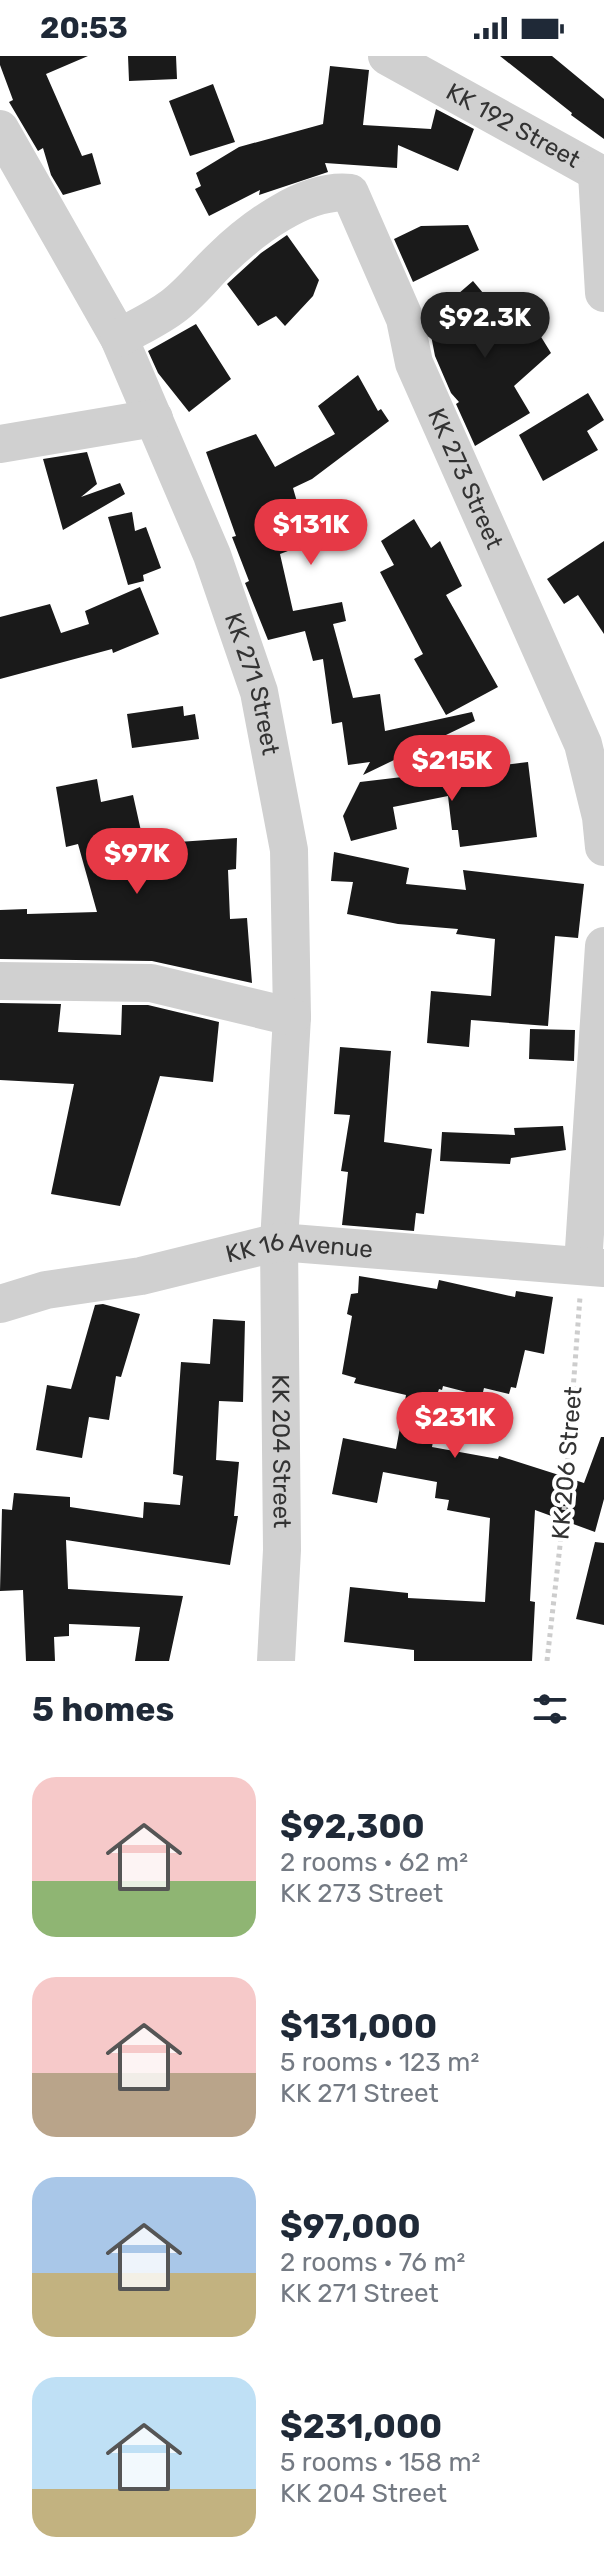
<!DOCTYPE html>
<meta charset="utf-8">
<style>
:root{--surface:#fff;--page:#f6f6f7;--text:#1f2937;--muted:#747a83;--accent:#e63946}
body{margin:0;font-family:Rubik,sans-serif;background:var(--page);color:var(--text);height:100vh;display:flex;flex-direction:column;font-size:30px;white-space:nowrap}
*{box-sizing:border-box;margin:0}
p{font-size:26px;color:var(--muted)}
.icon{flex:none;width:44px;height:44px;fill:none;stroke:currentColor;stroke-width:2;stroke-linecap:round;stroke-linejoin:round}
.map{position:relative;height:1605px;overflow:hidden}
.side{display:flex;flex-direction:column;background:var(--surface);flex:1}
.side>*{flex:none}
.price{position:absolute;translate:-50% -68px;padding:0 18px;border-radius:28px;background:var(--accent);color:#fff;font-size:26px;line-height:52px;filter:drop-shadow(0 2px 4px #0008)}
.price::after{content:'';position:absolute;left:50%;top:48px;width:24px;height:18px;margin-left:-12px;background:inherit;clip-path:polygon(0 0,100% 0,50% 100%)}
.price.on{background:#222;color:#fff}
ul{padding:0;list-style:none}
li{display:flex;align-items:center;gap:24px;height:200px;padding:0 32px}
li span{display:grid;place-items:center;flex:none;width:224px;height:160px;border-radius:24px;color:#555}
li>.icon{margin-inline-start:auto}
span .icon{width:96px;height:96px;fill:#fffc;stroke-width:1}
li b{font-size:34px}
h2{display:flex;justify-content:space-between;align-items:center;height:96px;padding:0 32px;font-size:34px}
.status{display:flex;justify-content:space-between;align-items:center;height:56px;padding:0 40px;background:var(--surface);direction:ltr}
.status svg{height:22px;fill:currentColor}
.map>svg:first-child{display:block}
.building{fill:#1a1a1a}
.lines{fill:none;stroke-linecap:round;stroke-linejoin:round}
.path{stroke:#cdcdcd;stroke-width:5;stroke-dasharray:4 4;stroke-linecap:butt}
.minor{stroke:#d0d0d0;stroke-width:38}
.labels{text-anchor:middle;stroke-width:8;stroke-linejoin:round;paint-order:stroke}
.street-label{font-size:24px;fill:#333;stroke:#fff}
</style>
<div class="status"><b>20:53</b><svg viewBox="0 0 49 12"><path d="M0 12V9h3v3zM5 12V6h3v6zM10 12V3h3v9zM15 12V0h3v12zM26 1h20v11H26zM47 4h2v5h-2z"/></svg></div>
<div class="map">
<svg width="604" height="1605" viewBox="0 0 604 1605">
<rect width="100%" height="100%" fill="#fff"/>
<!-- building -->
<path class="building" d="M0 0H88L46 18 82 100 92 97 101 128 63 139 51 119 43 92 38 95 9 46 13 44 0 9Z
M128 0H176L177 23 129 25Z
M500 0H552L604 43V83L571 59 572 57Z
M330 10 369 14 363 69 431 73 436 53 474 73 458 115 398 89 397 112 325 107 328 116 259 139 260 134 209 160 195 133 201 130 196 117 239 91 323 68Z
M213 28 235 86 190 100 169 45Z
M468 169 479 194 413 226 394 183 421 170Z
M287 179 319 224 313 240 285 270 276 260 258 270 227 228 261 197Z
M473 225 509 268 527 258 551 297 514 330 530 357 475 390 456 348 459 346 451 337 435 300 428 264Z
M196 268 231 323 189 356 158 317 148 295Z
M358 319 378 355 381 353 389 365 312 423 293 432 309 487 280 498 293 555 342 546 346 565 333 568 353 642 380 638 385 675 472 656 475 665 363 719 370 706 348 709 342 666 332 668 323 603 313 605 305 575 268 584 245 527 249 525 232 481 236 480 206 396 256 378 275 411 335 378 318 350Z
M588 337 604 364 587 375 598 394 543 425 519 379Z
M87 396 97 428 81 441 120 427 125 438 63 474 43 403Z
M132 456 135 475 146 471 161 512 143 519 144 525 128 529 108 461Z
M414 463 431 492 440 485 462 530 446 539 498 631 446 659 414 603 423 598 380 516 394 509 381 485Z
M604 485V578L578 539 564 548 547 523Z
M140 531 159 578 113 597 112 593 0 623V561L50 548 61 577 89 568 85 555Z
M183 650 184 660 195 658 199 683 132 692 127 658Z
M528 706 537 781 460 791 458 774H452L448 740 393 751 397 773 351 785 343 760 360 726Z
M97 723 101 746 133 739 141 775 161 773 162 779H178V786L237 782 236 813 228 814 230 863 247 862 252 927 152 905 0 903V854L27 853V858L97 856 78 788 66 791 56 731Z
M334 796 409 812 406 828 466 834 463 814 584 828 578 882 555 880 548 970 471 964 469 991 427 987 431 935 491 940 495 883 456 878 458 873 398 868 347 858 353 826 331 825Z
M0 947 61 948 58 976 121 979 122 949H148L219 966 213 1026 160 1020 120 1150 51 1138 74 1028 0 1024Z
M530 973 575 974 574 1005 529 1003Z
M340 991 391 995 384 1086 432 1093 424 1158 416 1157 414 1175 342 1169 348 1116 341 1115 350 1059 334 1058Z
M563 1070 566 1094 511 1102 510 1108 440 1105 442 1076 515 1079 514 1072Z
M359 1220 437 1233 439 1224 515 1241 516 1235 553 1241 544 1298 525 1294 516 1332 511 1331 509 1338 484 1332 482 1340 443 1330 442 1334 439 1333 436 1342 441 1344 432 1391 498 1403 499 1400 584 1427 601 1381H604V1443L595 1476 535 1454 530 1545 535 1546 532 1605H414V1594L344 1586 350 1531 408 1537V1542L485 1546 490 1462 447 1454 449 1444 435 1442 437 1426 383 1416 377 1447 332 1438 343 1382 396 1393 406 1339 354 1327 356 1322 342 1318 352 1260 347 1258 351 1238 358 1237Z
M103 1248 140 1258 121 1321 116 1320 109 1364 89 1361 82 1402 36 1394 47 1329 71 1333 95 1249Z
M213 1263 245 1265 243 1346 219 1345 216 1404 239 1406 234 1460H238L230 1509 66 1484 68 1533 183 1540 169 1605H135L140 1571 69 1568V1580L54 1581 55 1605H26L23 1534 0 1535 2 1453 12 1454 14 1437 70 1441V1451L143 1462 144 1446 180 1449 183 1420 173 1418 181 1306 210 1308Z
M595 1486 604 1487V1569L576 1563Z"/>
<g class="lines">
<!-- path -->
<path class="path" d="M547 1605 564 1454 580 1241"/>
<!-- minor -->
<g class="minor">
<path id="s1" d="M387 0 604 120"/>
<path id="s2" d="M0 73 119 282 212 499 259 636 289 794 292 961 279 1186 282 1494 276 1605"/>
<path d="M597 118 604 237"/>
<path id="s3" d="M119 282C136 272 156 263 172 251 190 238 205 218 221 203 251 174 305 132 350 137L405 263 414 307 583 688 601 761 604 791"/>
<path d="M0 388 154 362"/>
<path d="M0 925 151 927 292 961"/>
<path d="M583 1208 604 890"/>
<path id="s4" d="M0 1248 46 1234 141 1220 279 1186 604 1212"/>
</g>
</g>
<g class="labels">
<!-- street labels -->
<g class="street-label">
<text dy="8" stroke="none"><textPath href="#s1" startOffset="144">KK 192 Street</textPath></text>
<text dy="8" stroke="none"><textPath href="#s3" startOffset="588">KK 273 Street</textPath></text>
<text dy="8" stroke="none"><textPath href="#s2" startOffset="612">KK 271 Street</textPath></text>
<text dy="8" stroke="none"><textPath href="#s4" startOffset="306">KK 16 Avenue</textPath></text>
<text dy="8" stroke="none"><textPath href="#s2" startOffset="1384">KK 204 Street</textPath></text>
<text transform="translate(567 1407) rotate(-85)" y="8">KK 206 Street</text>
</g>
</g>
</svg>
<b class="price on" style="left:485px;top:304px">$92.3K</b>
<b class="price" style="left:311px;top:511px">$131K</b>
<b class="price" style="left:452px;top:747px">$215K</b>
<b class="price" style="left:137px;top:840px">$97K</b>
<b class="price" style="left:455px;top:1404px">$231K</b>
</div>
<section class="side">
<h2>5 homes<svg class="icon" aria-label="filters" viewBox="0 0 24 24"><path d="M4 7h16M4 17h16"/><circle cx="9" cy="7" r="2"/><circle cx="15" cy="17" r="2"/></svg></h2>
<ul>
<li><span style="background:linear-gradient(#f6c9c9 65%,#8fb573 0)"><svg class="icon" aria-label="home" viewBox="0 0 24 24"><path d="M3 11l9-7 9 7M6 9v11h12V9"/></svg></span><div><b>$92,300</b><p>2 rooms · 62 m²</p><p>KK 273 Street</p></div></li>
<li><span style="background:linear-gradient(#f6c9c9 60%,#b9a48a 0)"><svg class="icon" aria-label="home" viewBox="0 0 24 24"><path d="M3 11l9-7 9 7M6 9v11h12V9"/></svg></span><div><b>$131,000</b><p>5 rooms · 123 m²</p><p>KK 271 Street</p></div></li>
<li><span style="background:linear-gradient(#a9c7e8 60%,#c2b280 0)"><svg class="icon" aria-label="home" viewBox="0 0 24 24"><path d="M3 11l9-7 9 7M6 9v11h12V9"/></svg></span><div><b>$97,000</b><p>2 rooms · 76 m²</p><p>KK 271 Street</p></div></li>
<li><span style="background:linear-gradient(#bfe0f5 70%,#c2b280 0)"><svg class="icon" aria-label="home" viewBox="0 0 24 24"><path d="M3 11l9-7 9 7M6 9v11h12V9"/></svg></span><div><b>$231,000</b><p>5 rooms · 158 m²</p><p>KK 204 Street</p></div></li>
</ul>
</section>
